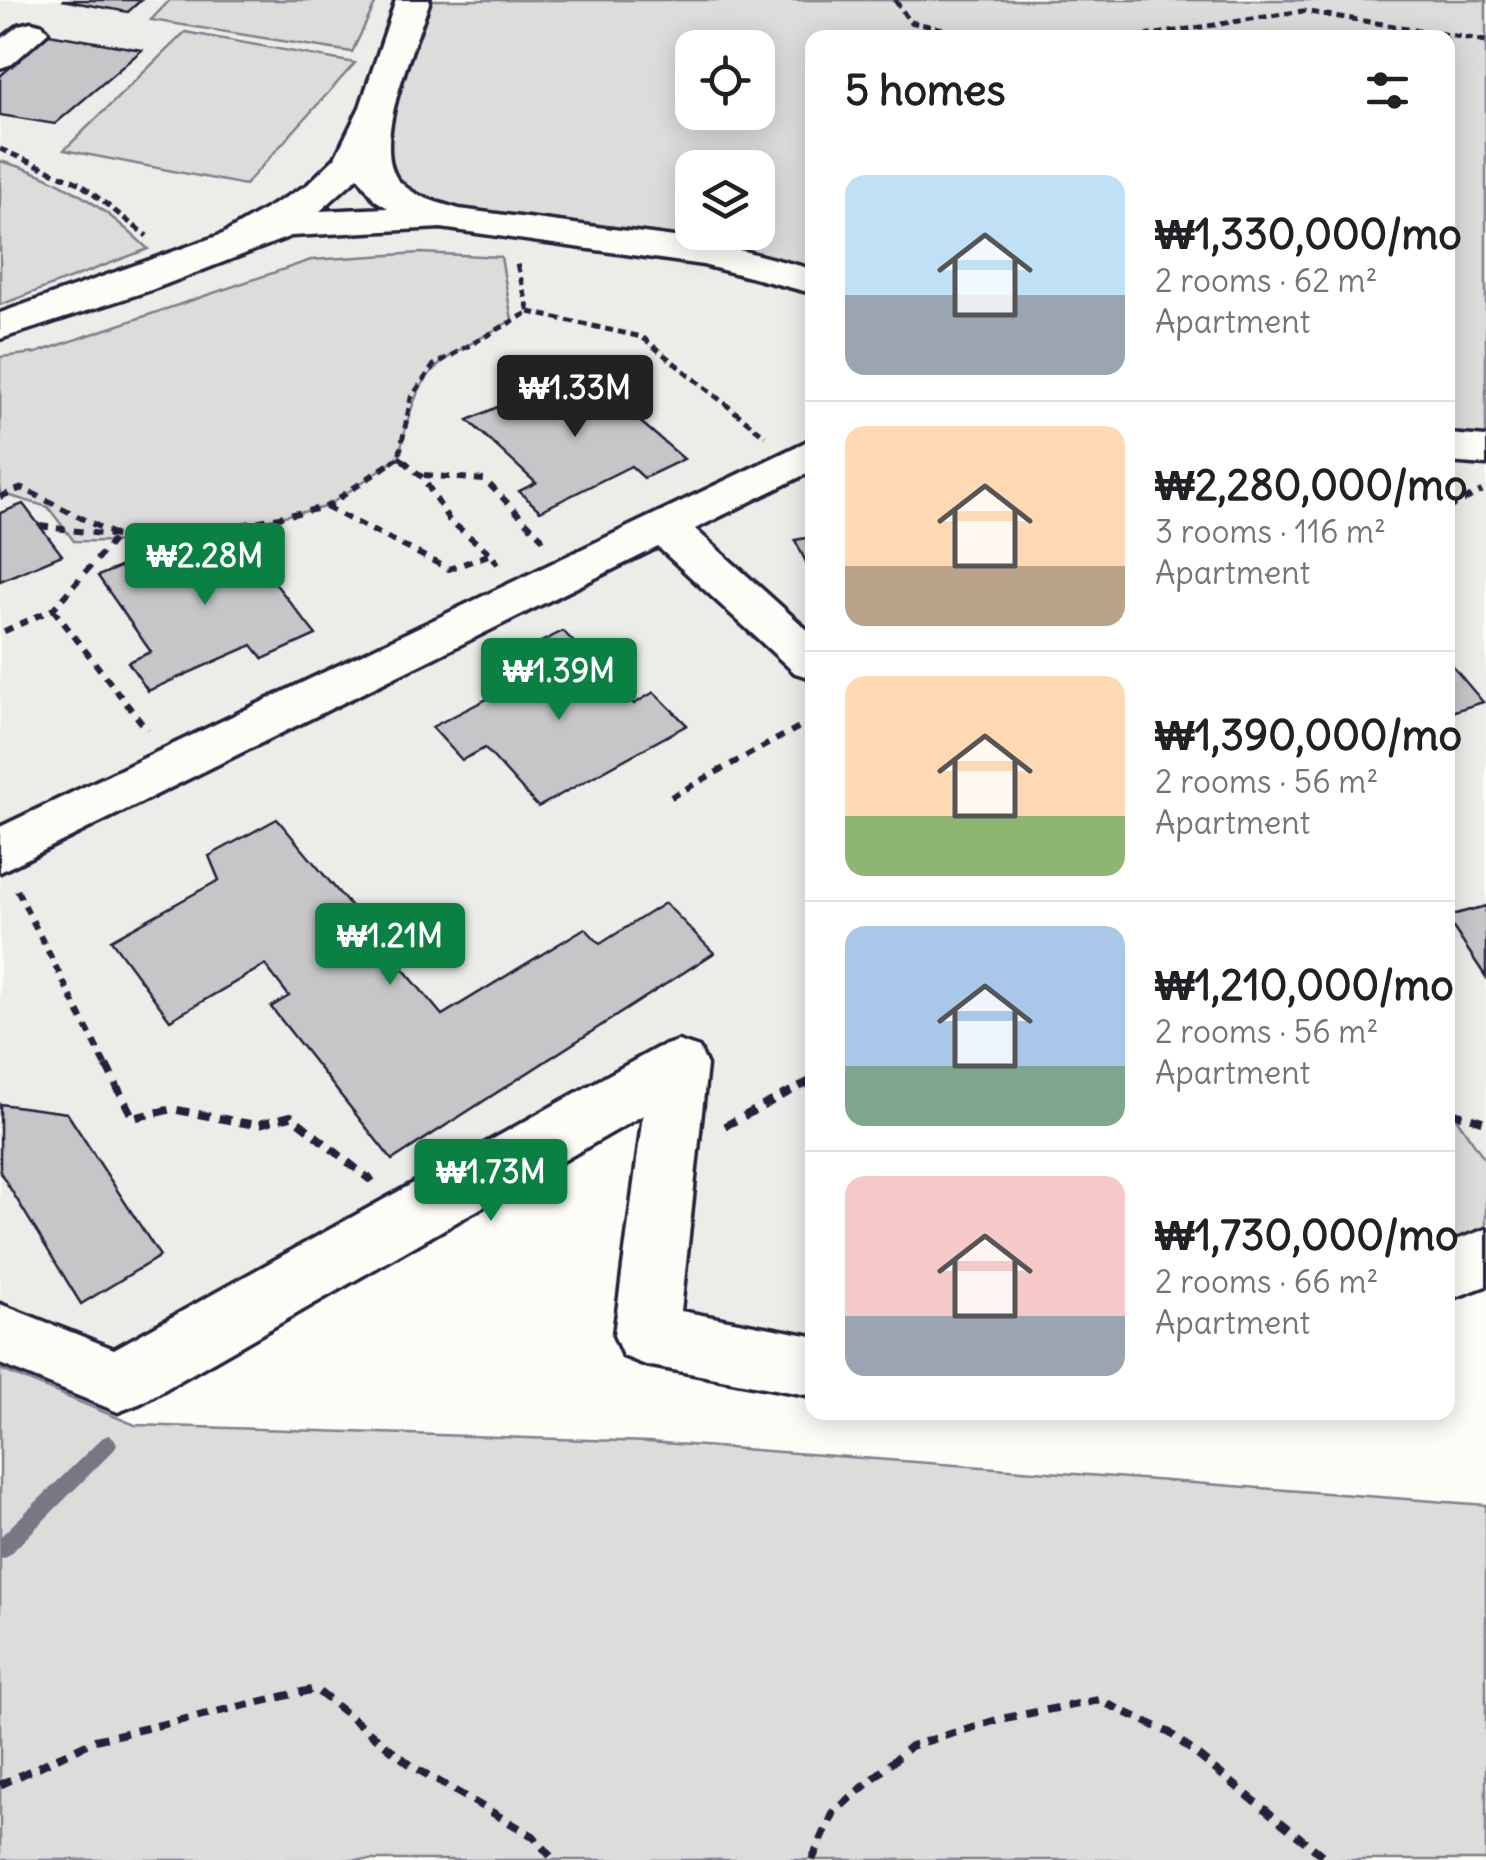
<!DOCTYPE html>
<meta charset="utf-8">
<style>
:root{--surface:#fff;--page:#f6f6f6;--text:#202124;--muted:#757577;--line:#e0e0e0;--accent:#0b8043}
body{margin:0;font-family:Delius,sans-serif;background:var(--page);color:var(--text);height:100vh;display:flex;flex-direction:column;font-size:38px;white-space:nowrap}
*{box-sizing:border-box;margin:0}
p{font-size:32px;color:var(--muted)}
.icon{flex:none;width:55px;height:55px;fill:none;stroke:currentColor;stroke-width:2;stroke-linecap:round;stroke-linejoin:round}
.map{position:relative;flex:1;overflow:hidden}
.side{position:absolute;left:805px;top:30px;width:650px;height:1390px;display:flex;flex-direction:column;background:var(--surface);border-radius:20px;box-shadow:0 5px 25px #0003}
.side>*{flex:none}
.controls{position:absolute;left:675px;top:30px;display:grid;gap:20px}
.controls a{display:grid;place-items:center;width:100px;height:100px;border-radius:20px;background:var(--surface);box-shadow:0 5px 25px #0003;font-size:50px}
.price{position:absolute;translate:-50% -85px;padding:0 22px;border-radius:10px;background:var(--accent);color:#fff;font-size:32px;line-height:65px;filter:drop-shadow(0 2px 5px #0008)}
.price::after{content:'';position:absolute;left:50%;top:60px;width:30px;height:22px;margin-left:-15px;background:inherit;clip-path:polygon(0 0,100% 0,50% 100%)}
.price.active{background:#222;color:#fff}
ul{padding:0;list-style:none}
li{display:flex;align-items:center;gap:30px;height:250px;padding:0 40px}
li+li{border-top:2px solid var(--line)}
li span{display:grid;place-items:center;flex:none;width:280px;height:200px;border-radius:20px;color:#555}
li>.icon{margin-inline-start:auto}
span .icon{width:120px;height:120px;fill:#fffc;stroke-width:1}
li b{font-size:42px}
h2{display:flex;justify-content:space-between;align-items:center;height:120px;padding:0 40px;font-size:42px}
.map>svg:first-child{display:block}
.built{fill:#ecece9}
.green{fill:#dddcdb;stroke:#807f8b;stroke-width:2.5;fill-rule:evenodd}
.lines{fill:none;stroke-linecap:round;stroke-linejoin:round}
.stream{fill:#787885;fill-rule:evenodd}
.building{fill:#c6c6c8;stroke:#22223b;stroke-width:2.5}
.minor-casing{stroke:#22223b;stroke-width:7}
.path-far2{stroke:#22223b;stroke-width:5;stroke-dasharray:8 5;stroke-linecap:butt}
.path-far1{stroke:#22223b;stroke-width:6;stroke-dasharray:9 8;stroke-linecap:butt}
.path{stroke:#22223b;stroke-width:8;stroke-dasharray:12 9;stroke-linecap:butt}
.minor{fill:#fdfcf7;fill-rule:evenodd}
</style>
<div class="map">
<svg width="1486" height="1860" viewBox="0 0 1486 1860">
<rect width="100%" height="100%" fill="#fdfcf7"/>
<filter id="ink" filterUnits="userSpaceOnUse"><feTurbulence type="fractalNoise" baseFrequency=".01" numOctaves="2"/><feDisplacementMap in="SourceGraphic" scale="20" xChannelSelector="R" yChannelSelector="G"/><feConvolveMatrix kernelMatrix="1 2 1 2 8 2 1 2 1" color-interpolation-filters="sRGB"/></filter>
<g filter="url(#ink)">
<!-- built -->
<path class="built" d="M0 0H413L705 253 812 281V1366L646 1335 678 1066 118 1381 0 1334Z
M1448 448 1486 451V1257L1448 1272Z"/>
<!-- green -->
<path class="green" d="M170 0H377L352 52 151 20Z
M413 0H1486V451L1448 448V38H812V281L705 253 400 200 375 105ZM692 48H758V112H692ZM692 168H758V232H692Z
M185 32 355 63 245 185 64 150Z
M0 161C60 176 104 207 148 249L0 305Z
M421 253 501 257 512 320C432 367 419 362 399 457L326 507 162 542 74 541 48 507 0 493V357L36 353 311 260Z
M1448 1106 1486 1161V1253L1448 1267Z
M0 1369 135 1425 649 1442 1486 1505V1860H0Z"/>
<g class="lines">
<!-- stream -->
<path class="stream" d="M108 1435 114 1438 117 1444 114 1450 7 1557 0 1559V1537L102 1438Z"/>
</g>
<!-- building -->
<path class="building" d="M62 0H141L128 12Z
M49 34 142 50 55 124 0 115V76Z
M606 372 631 393 615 400 684 459 644 478 631 466 540 511 519 491 536 483 468 420 513 400 524 410Z
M23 504 62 555 0 581V513Z
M258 527 279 554 259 563 316 635 263 659 252 645 148 691 128 662 151 652 98 576 148 555 158 569Z
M812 537V572H811L795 540Z
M563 631 634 704 654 692 687 725 538 807 485 748 462 760 432 727 542 671 523 651Z
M1448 661 1483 702 1448 713Z
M277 819 442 1015 585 928 600 944 665 903 714 953 392 1160 271 1007 289 996 265 965 170 1020 111 940 219 880 209 856Z
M1486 906V977L1448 920V916Z
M0 1104 67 1113 160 1256 81 1304 0 1172Z"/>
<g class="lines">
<defs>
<path id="minor" d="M396 0H430C417 42 365 151 402 184 417 198 440 203 459 209L705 241 812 269V293L703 265 441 228 291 236 151 290 0 339V313L223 234 307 185 335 158 360 107ZM358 177 375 200 388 208 320 211Z
M31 22 43 25 48 32 12 64 0 68V40L19 25Z
M1448 434 1486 437V465L1448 462Z
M812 439V471L695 529 812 634V678L795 673 658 547 0 872V827Z
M678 1041 699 1048 707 1065 681 1311 812 1336V1396L646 1365 623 1356 614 1335 643 1115 141 1403 118 1412 0 1364V1304L114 1349 657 1048Z
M1486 1229V1286L1448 1300V1243Z"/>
</defs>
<!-- minor casing -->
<use href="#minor" class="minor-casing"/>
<!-- path-far2 -->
<path class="path-far2" d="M895 0 910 22 988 38
M1131 38 1303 11 1486 41
M0 149 79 183 147 236
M529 312 642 337 765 436
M399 457 407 463
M391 463 399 457 411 398 434 365 529 312 517 264"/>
<!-- path-far1 -->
<path class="path-far1" d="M403 460 423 478 449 520 491 554
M424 475 485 480 542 538 548 536
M0 497 22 488 117 536 53 609 0 633
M326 507 449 569 491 554 498 564
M1448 508 1482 491
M40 526 162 542 326 507 395 460
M53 609 147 730
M671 797 812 720
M17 890 107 1068"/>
<!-- path -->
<path class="path" d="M106 1065 133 1118 172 1109 255 1125 291 1116 369 1179 373 1176
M1451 1112 1486 1122
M725 1126 812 1080
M0 1785 95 1740 315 1689 412 1766 533 1836 554 1860
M812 1860 834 1812 911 1746 1000 1719 1099 1700 1170 1733 1328 1860"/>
<!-- minor -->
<use href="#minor" class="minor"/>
</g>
</g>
</svg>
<div class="controls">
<a><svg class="icon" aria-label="locate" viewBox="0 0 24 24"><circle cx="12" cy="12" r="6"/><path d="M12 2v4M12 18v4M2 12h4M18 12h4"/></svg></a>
<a><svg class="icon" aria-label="layers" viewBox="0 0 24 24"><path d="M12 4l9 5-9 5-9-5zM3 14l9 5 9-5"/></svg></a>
</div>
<b class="price active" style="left:575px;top:440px">₩1.33M</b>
<b class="price" style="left:205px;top:608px">₩2.28M</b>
<b class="price" style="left:559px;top:723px">₩1.39M</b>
<b class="price" style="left:390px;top:988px">₩1.21M</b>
<b class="price" style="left:491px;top:1224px">₩1.73M</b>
<section class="side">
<h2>5 homes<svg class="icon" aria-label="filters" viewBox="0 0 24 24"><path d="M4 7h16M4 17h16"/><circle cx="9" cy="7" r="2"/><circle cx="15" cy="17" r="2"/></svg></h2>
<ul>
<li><span style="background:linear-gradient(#bfe0f5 60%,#9aa5b1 0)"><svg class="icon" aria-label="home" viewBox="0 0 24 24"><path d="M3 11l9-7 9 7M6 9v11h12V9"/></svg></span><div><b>₩1,330,000/mo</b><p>2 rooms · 62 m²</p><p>Apartment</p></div></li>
<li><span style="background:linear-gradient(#ffd9b3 70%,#b9a48a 0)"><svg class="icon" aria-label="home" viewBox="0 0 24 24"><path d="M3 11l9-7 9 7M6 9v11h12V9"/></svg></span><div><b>₩2,280,000/mo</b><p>3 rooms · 116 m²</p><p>Apartment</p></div></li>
<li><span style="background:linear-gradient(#ffd9b3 70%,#8fb573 0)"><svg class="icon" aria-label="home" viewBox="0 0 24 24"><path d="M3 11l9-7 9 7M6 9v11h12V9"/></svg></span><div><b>₩1,390,000/mo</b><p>2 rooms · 56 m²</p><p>Apartment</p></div></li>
<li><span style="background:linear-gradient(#a9c7e8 70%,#7fa58c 0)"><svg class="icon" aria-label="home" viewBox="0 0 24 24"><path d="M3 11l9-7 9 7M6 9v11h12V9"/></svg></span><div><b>₩1,210,000/mo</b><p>2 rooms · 56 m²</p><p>Apartment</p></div></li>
<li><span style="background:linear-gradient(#f6c9c9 70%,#9aa5b1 0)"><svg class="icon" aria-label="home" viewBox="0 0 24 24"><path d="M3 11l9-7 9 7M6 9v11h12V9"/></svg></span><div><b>₩1,730,000/mo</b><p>2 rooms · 66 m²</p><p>Apartment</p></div></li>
</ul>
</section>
</div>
